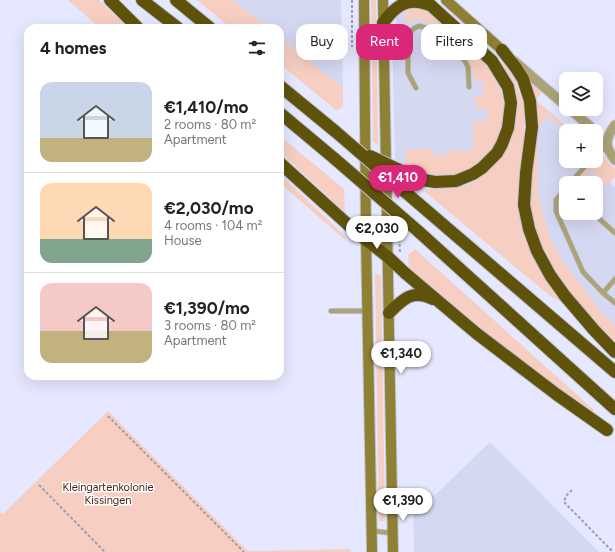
<!DOCTYPE html>
<meta charset="utf-8">
<style>
:root{--surface:#fff;--page:#f2f2f2;--text:#222;--muted:#767676;--line:#e0e0e0;--accent:#db2777}
body{margin:0;font-family:Figtree,sans-serif;background:var(--page);color:var(--text);height:100vh;display:flex;flex-direction:column;font-size:15px;white-space:nowrap}
*{box-sizing:border-box;margin:0}
p{font-size:13px;color:var(--muted)}
.icon{flex:none;width:22px;height:22px;fill:none;stroke:currentColor;stroke-width:2;stroke-linecap:round;stroke-linejoin:round}
.map{position:relative;flex:1;overflow:hidden}
.sheet{position:absolute;left:24px;top:24px;width:260px;height:356px;display:flex;flex-direction:column;background:var(--surface);border-radius:12px;box-shadow:0 4px 16px #0002}
.sheet>*{flex:none}
.banner{position:absolute;left:296px;top:24px;width:259px;height:36px;display:flex;gap:8px}
.tools{position:absolute;left:559px;top:72px;display:grid;gap:8px}
.tools a{display:grid;place-items:center;width:44px;height:44px;border-radius:8px;background:var(--surface);box-shadow:0 4px 16px #0002;font-size:20px}
.price{position:absolute;translate:-50% -34px;padding:0 9px;border-radius:14px;background:#fff;color:#222;font-size:13px;line-height:26px;filter:drop-shadow(0 1px 2px #0008)}
.price::after{content:'';position:absolute;left:50%;top:24px;width:12px;height:9px;margin-left:-6px;background:inherit;clip-path:polygon(0 0,100% 0,50% 100%)}
.price.current{background:var(--accent);color:#fff}
ul{padding:0;list-style:none}
li{display:flex;align-items:center;gap:12px;height:100px;padding:0 16px}
li+li{border-top:1px solid var(--line)}
li span{display:grid;place-items:center;flex:none;width:112px;height:80px;border-radius:12px;color:#555}
li>.icon{margin-inline-start:auto}
span .icon{width:48px;height:48px;fill:#fffc;stroke-width:1}
li b{font-size:17px}
h2{display:flex;justify-content:space-between;align-items:center;height:48px;padding:0 16px;font-size:17px}
.chip{padding:0 14px;border-radius:12px;background:var(--surface);box-shadow:0 4px 16px #0002;font-size:14px;line-height:36px}
.chip.current{background:var(--accent);color:#fff}
.map>svg:first-child{display:block}
.built{fill:#d5d8f1;fill-rule:evenodd}
.green{fill:#f6cfc2}
.lines{fill:none;stroke-linecap:round;stroke-linejoin:round}
.service-casing{stroke:#c1c3d9;stroke-width:6}
.minor-casing{stroke:#c1c3d9;stroke-width:11}
.secondary-casing{stroke:#c1c3d9;stroke-width:12}
.motorway-casing{stroke:#c1c3d9;stroke-width:14}
.path{stroke:#9b9eb3;stroke-width:2;stroke-dasharray:3 2;stroke-linecap:butt}
.service{stroke:#aca474;stroke-width:4.5}
.minor{stroke:#aca474;stroke-width:9}
.secondary{stroke:#8f8134;stroke-width:10}
.motorway{stroke:#5f530b;stroke-width:12}
.motorway-bridge-casing{stroke:#c1c3d9;stroke-width:14;stroke-linecap:butt}
.motorway-bridge{stroke:#5f530b;stroke-width:12}
.labels{text-anchor:middle;stroke-width:3;stroke-linejoin:round;paint-order:stroke}
.park-label{font-size:11px;fill:#4c2012;stroke:#fff}
</style>
<div class="map">
<svg width="615" height="552" viewBox="0 0 615 552">
<rect width="100%" height="100%" fill="#e5e8fe"/>
<!-- built -->
<path class="built" d="M233 0H341L343 88 280 38V28H268Z
M408 6 492 74 500 87 503 98 504 109 502 127 498 139 490 151 471 168 457 174 405 166 395 160 392 32H396V17L399 12Z
M548 116 566 132V161H596L600 173 615 187V328L577 281 563 262 550 238 539 199 538 182V128ZM566 183H596V213H566Z
M490 442 599 552H414L413 497 435 495Z"/>
<!-- green -->
<path class="green" d="M68 0H99L128 28H100Z
M197 0H233L268 28H231Z
M371 0H376L378 145 373 141Z
M411 6C417 7 424 8 429 11 438 18 449 30 458 38 475 53 492 67 500 89 516 134 478 183 430 175 426 175 422 175 418 173 414 172 409 169 405 166L407 150 433 149V155H449V151L474 150 473 121 487 120V109H476L475 96 484 95 482 81H475V74L471 73 469 63 424 20C415 17 412 20 406 26L405 8Z
M280 38 343 88V106L337 111 280 64Z
M502 62 515 79 524 106V137L522 173 529 246 539 268 563 303 550 296 425 192 426 189C441 189 455 189 469 184 499 171 521 133 516 101 515 97 513 93 511 89 507 81 504 72 500 64Z
M531 81 541 91V94L536 100 572 131H566V132L549 116 538 128V182L539 199 550 238 563 262 577 281 606 317 615 326V345L572 296 551 268 542 251 529 212 527 84Z
M280 136 344 189 345 212 280 152Z
M602 153 607 161 615 169V177L607 186 591 171 580 183H576C578 174 586 167 592 161H596V157Z
M280 174 345 236V240L280 183Z
M415 249 594 410 593 412C568 394 542 378 517 359 480 332 443 300 409 269L408 255Z
M375 273 381 276 385 521H379Z
M108 411 248 551 351 549V552H0V512L3 514Z"/>
<g class="lines">
<defs>
<path id="service" d="M416 88 408 73V37L413 29 419 26 430 29 465 61 468 67 469 87
M596 154 607 147
M570 183 590 161
M566 188 556 200V211L583 272 603 293 615 279
M593 213 615 233
M603 293 615 303
M331 311H368
M372 531 392 533"/>
<path id="minor" d="M514 61 566 106
M570 109 595 131
M615 125C605 139 604 146 615 160"/>
<path id="secondary" d="M364 0 366 239 372 552
M383 0 393 552
M446 0 502 50
M366 239 387 238"/>
<path id="motorway" d="M110 0 138 28
M142 0 178 28
M176 0 210 28
M383 23C390 13 399 3 411 2 417 1 424 3 430 5
M502 50 516 68 523 79 530 101 532 127 526 173 524 205 529 229 537 251 550 275 565 296 594 330 615 352
M280 86 336 132
M280 113 335 159
M280 163 355 231 388 257 405 273 476 333 556 394 607 430
M418 179 435 182 456 181 473 174 482 168 497 153 502 144 508 128 511 103 508 87 492 61 425 0
M418 203 615 372
M418 231 615 409
M389 313C403 299 412 289 433 299"/>
</defs>
<!-- service casing -->
<use href="#service" class="service-casing"/>
<!-- minor casing -->
<use href="#minor" class="minor-casing"/>
<!-- secondary casing -->
<use href="#secondary" class="secondary-casing"/>
<!-- motorway casing -->
<use href="#motorway" class="motorway-casing"/>
<!-- path -->
<path class="path" d="M352 0V47
M399 229 400 253
M108 416 244 552
M39 485 105 552
M572 490 566 496 564 502 613 552"/>
<!-- service -->
<use href="#service" class="service"/>
<!-- minor -->
<use href="#minor" class="minor"/>
<!-- secondary -->
<use href="#secondary" class="secondary"/>
<!-- motorway -->
<use href="#motorway" class="motorway"/>
<defs>
<path id="motorway-bridge" d="M336 132 418 203
M370 156 418 179
M335 159 418 231"/>
</defs>
<!-- motorway-bridge casing -->
<use href="#motorway-bridge" class="motorway-bridge-casing"/>
<!-- motorway-bridge -->
<use href="#motorway-bridge" class="motorway-bridge"/>
</g>
<g class="labels">
<!-- park labels -->
<g class="park-label">
<text x="108" y="491">Kleingartenkolonie<tspan x="108" dy="13">Kissingen</tspan></text>
</g>
</g>
</svg>
<div class="tools">
<a><svg class="icon" aria-label="layers" viewBox="0 0 24 24"><path d="M12 4l9 5-9 5-9-5zM3 14l9 5 9-5"/></svg></a>
<a>+</a>
<a>−</a>
</div>
<b class="price current" style="left:398px;top:199px">€1,410</b>
<b class="price" style="left:377px;top:250px">€2,030</b>
<b class="price" style="left:401px;top:375px">€1,340</b>
<b class="price" style="left:403px;top:522px">€1,390</b>
<div class="banner">
<a class="chip">Buy</a>
<a class="chip current">Rent</a>
<a class="chip">Filters</a>
</div>
<section class="sheet">
<h2>4 homes<svg class="icon" aria-label="filters" viewBox="0 0 24 24"><path d="M4 7h16M4 17h16"/><circle cx="9" cy="7" r="2"/><circle cx="15" cy="17" r="2"/></svg></h2>
<ul>
<li><span style="background:linear-gradient(#c9d6e8 70%,#c2b280 0)"><svg class="icon" aria-label="home" viewBox="0 0 24 24"><path d="M3 11l9-7 9 7M6 9v11h12V9"/></svg></span><div><b>€1,410/mo</b><p>2 rooms · 80 m²</p><p>Apartment</p></div></li>
<li><span style="background:linear-gradient(#ffd9b3 70%,#7fa58c 0)"><svg class="icon" aria-label="home" viewBox="0 0 24 24"><path d="M3 11l9-7 9 7M6 9v11h12V9"/></svg></span><div><b>€2,030/mo</b><p>4 rooms · 104 m²</p><p>House</p></div></li>
<li><span style="background:linear-gradient(#f6c9c9 60%,#c2b280 0)"><svg class="icon" aria-label="home" viewBox="0 0 24 24"><path d="M3 11l9-7 9 7M6 9v11h12V9"/></svg></span><div><b>€1,390/mo</b><p>3 rooms · 80 m²</p><p>Apartment</p></div></li>
</ul>
</section>
</div>
